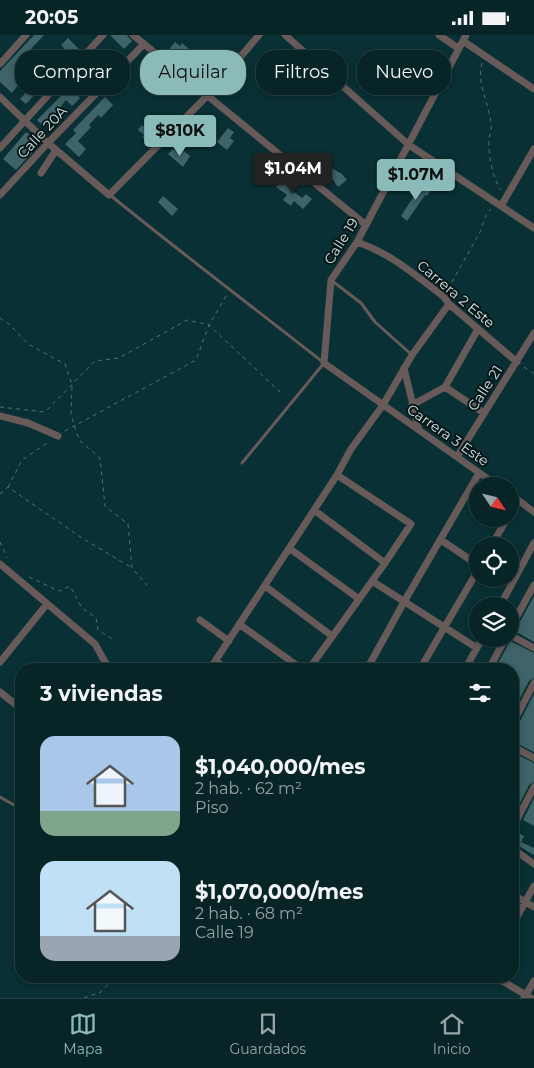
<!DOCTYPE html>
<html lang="es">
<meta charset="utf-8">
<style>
:root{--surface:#072427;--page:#102c2f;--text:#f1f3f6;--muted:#98a4a7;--line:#284144;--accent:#8bbbb9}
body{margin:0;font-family:Montserrat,sans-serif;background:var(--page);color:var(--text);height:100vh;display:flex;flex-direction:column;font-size:19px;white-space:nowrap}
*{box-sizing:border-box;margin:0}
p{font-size:16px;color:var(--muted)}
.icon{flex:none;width:28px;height:28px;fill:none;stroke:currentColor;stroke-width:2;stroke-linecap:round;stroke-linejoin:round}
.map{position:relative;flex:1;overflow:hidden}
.panel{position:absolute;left:15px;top:628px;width:504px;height:320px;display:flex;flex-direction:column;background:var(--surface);border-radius:20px;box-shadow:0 2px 8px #0003,0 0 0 1px var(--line)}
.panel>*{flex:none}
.banner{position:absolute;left:15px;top:15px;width:505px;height:45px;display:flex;gap:10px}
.needle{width:32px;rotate:125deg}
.fabs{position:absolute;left:469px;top:442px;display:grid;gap:10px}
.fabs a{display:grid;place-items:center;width:50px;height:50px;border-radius:50%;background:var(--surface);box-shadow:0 2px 8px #0003,0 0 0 1px var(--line);font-size:25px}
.price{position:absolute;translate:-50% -42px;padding:0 11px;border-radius:5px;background:var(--accent);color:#111;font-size:16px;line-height:32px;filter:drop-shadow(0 1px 2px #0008)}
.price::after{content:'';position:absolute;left:50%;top:30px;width:15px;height:11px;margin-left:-8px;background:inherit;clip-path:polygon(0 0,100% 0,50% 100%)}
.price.selected{background:#222;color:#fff}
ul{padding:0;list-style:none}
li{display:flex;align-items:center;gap:15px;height:125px;padding:0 25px}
li span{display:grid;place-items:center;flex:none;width:140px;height:100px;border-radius:15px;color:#555}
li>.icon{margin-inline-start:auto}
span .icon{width:60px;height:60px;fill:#fffc;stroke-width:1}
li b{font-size:21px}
h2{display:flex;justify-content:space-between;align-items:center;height:60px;padding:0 25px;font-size:21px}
.chip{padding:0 18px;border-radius:20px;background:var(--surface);box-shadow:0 2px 8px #0003,0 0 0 1px var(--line);font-size:18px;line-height:45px}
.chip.selected{background:var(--accent);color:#111}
.status{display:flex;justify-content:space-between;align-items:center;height:35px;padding:0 25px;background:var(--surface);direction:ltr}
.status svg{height:14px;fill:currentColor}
.tab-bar{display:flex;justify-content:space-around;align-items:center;height:70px;border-top:1px solid var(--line);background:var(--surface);font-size:14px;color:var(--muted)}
.tab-bar a{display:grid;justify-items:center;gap:2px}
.tab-bar .selected{color:var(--accent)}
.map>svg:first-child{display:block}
.building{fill:#3e6368}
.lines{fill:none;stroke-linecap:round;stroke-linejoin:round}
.path{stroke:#517174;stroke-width:1;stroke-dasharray:4 4;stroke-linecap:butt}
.service{stroke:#685a58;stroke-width:3}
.minor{stroke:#685a58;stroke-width:7}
.labels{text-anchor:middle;stroke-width:4;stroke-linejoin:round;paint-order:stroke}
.street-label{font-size:14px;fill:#d0e4e6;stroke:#071617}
</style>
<div class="status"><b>20:05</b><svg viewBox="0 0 49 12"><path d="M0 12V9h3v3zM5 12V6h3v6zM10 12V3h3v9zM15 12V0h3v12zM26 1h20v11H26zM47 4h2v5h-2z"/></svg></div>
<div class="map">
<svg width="534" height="963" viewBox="0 0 534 963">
<rect width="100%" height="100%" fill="#093034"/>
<!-- building -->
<path class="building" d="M34 0H44L31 14 41 21 33 30 28 26 19 36 25 41 12 58 0 47V36Z
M110 0H127L132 6 124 14Z
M68 3 81 16 69 29 63 23 68 17 61 10Z
M175 7 180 11 182 8 194 18 196 15 212 30 214 27 220 31 211 43 180 20 176 24 167 17Z
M104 14 112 22 109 26 112 29 104 38 98 31 94 36 88 30Z
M48 33 57 41 43 58 39 55 26 69 20 64Z
M78 44 84 50 80 54 83 57 78 61 80 63 72 71 66 65 44 92 37 85Z
M105 62 113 70 101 83 98 80 89 90 91 92 78 106 86 114 79 122 65 109 76 98 73 95Z
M167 81 172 85 150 109 142 102 144 100 138 95 142 90 150 96Z
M197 89 208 102 200 109 189 97Z
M228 93 234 97 230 103 234 106 227 115 217 107Z
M26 97 38 106 31 117 32 118 16 135 3 124Z
M173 114 180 119 183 115 190 121 183 132 168 119Z
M317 122 324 127 323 128 342 139 347 145 338 152 329 139 326 144 320 140 322 137 312 129Z
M285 142 291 146 287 150 291 153 290 154 302 163 306 159 312 164 303 174 294 166 291 171 283 165 287 160 276 152Z
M423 147 432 153 427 161 425 160 407 186 401 181Z
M163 161 178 174 172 181 158 167Z
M534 561V607L515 596Z
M510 606 534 618V643L529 646 512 678V634H495Z
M534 659V717L512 706V695L517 692Z
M512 717 534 728V747L529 750 514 780Z
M534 763V791L523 785Z
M518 798 524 801 521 807 534 813V820L514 808Z"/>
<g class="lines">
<!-- path -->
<path class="path" d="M482 28C476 50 490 69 491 90 492 95 489 100 489 106 488 118 493 145 501 155
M448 254 480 197 487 178 491 174
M226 261 209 290 280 357
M0 283 10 290 28 309 65 329 72 350 71 379 79 405 100 423 105 471 128 489 132 533 147 550
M524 332 534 339
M0 372 45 377 95 326 119 323 187 285 209 290 196 325 63 397
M8 452 22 425 50 406
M0 459 8 452 82 503 132 533
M0 507 7 523
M29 542 59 556 70 551 82 573 96 583 98 595 112 604
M499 544 505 547
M84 963 101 957 115 941"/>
<!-- service -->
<path class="service" d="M110 160C180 217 253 272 324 328L242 428
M331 245 361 268 375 287 412 320
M0 762 21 774"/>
<!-- minor -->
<path class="minor" d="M133 0 366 190
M285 0 409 110 534 193
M439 0 458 13
M466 0 357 207 331 245 324 328 498 451
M463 6 534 54
M0 29 26 0
M0 62 48 108 109 160 207 61 259 0
M0 113 103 0
M41 138 56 115
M0 160 48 108 144 9
M501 171 534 114
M357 207C392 219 415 240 444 262L449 269 517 327
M404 333 419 395
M445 352 484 378
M412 370 445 352 478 294
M0 381 28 388 58 401
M457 422 534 298
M510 459 534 477
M314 475 385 528
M510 478 518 465
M441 505 478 530
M491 511 507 484
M289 513 359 564
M0 529 95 609 109 634
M372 546 477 613
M265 551 332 601
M500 571 534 508
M200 585 229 606
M239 589 302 634
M510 594 534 550
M510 600 534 613
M216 626 226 634
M0 627 47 569
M210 634 337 440 351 414 383 370 412 320 449 269
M309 634 385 528 411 489 337 440
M367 634 404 567 479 438
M420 634 478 535
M465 634 482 604
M489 634 505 604
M0 657 21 674
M512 690 534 648
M512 711 534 723
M512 794 534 752
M512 813 534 829
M512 859 534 872
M512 891 534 851
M494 941 531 963
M524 963 534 946"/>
</g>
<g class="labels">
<!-- street labels -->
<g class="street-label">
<text transform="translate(42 97) rotate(-47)" y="5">Calle 20A</text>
<text transform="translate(341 206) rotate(-58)" y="5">Calle 19</text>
<text transform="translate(456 259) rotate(40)" y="5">Carrera 2 Este</text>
<text transform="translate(485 353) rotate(-57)" y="5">Calle 21</text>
<text transform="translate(448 400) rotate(35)" y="5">Carrera 3 Este</text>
</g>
</g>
</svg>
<div class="fabs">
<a><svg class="needle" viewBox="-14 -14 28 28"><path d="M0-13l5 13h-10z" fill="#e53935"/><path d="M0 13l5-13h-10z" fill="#98a4a7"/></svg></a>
<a><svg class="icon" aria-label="locate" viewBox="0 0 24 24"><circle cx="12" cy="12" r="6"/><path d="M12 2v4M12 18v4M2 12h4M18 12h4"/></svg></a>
<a><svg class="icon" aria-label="layers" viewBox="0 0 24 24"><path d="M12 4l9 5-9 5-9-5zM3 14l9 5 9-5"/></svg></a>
</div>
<b class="price" style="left:180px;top:122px">$810K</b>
<b class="price selected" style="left:293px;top:160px">$1.04M</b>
<b class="price" style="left:416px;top:166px">$1.07M</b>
<div class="banner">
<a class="chip">Comprar</a>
<a class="chip selected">Alquilar</a>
<a class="chip">Filtros</a>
<a class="chip">Nuevo</a>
</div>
<section class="panel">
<h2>3 viviendas<svg class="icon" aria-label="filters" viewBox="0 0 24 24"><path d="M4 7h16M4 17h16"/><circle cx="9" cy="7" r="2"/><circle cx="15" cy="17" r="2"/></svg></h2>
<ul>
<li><span style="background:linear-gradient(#a9c7e8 75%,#7fa58c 0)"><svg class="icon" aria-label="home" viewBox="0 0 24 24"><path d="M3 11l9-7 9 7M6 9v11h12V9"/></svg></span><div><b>$1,040,000/mes</b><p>2 hab. · 62 m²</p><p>Piso</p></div></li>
<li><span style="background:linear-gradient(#bfe0f5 75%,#9aa5b1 0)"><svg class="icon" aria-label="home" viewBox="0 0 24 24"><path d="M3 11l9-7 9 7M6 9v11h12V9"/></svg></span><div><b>$1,070,000/mes</b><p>2 hab. · 68 m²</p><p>Calle 19</p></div></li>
</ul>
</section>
</div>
<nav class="tab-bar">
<a class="selected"><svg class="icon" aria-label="map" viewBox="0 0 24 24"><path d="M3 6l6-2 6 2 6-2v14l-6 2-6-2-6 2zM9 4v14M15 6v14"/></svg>Mapa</a>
<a><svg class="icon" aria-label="saved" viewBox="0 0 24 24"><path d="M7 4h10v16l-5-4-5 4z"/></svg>Guardados</a>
<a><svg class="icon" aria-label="home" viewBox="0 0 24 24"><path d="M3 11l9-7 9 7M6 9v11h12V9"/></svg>Inicio</a>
</nav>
